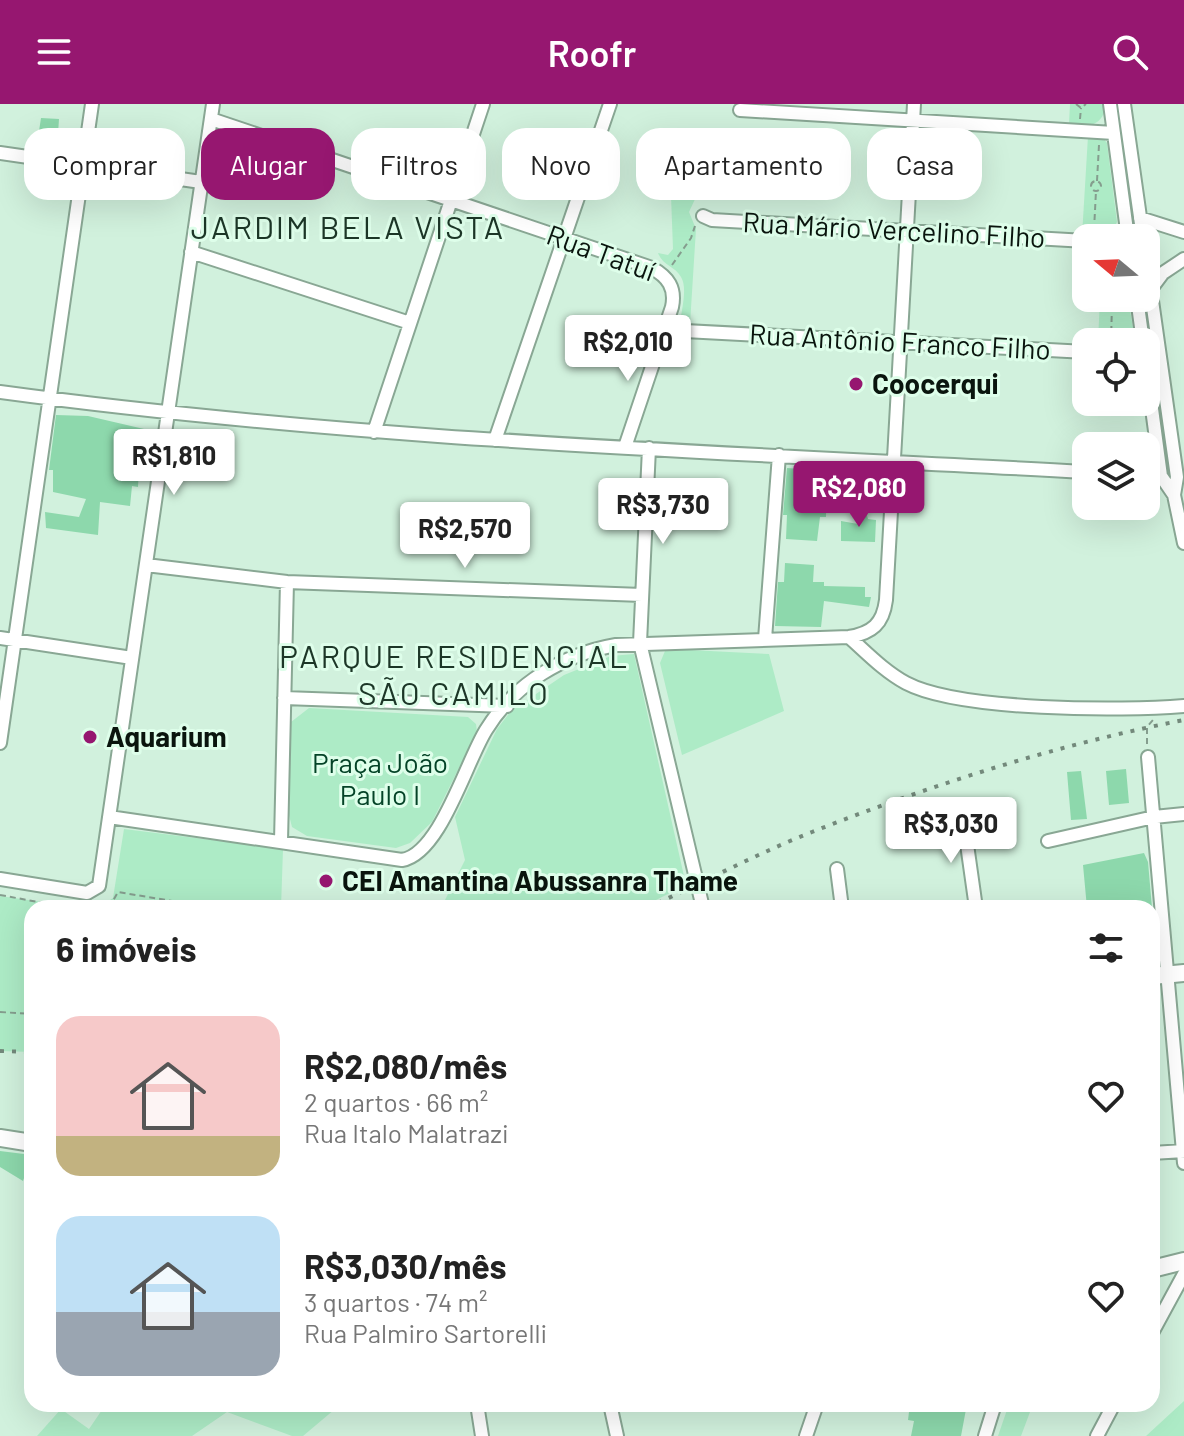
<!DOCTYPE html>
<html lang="pt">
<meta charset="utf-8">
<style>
:root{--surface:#fff;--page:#f6f6f6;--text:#222;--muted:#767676;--accent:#961770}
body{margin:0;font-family:Barlow,sans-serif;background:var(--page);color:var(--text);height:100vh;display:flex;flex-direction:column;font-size:30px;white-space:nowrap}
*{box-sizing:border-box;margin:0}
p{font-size:26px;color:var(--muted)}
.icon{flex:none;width:44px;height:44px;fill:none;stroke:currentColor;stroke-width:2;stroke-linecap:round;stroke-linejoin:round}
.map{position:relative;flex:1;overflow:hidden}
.panel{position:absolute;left:24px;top:796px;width:1136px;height:512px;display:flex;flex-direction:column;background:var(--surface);border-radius:24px;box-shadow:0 8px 32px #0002}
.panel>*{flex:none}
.top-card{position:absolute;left:24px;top:24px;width:1136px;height:72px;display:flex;gap:16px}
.needle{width:52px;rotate:289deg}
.controls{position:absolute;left:1072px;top:120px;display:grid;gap:16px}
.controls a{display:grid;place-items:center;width:88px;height:88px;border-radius:16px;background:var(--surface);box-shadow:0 8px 32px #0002;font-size:40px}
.price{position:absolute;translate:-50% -68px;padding:0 18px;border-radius:8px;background:#fff;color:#222;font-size:26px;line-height:52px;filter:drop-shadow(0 2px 4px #0008)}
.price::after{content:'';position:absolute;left:50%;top:48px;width:24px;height:18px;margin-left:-12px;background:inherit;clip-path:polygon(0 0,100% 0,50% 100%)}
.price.selected{background:var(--accent);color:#fff}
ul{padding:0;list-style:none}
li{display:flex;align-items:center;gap:24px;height:200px;padding:0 32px}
li span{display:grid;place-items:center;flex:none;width:224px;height:160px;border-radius:24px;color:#555}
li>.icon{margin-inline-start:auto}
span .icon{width:96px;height:96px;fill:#fffc;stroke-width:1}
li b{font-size:34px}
h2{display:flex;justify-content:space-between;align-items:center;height:96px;padding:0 32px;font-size:34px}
.tag{padding:0 28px;border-radius:24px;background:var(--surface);box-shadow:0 8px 32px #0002;font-size:28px;line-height:72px}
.tag.selected{background:var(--accent);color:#fff}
header{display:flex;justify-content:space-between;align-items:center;height:104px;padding:0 32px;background:var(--accent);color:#fff;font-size:36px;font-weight:600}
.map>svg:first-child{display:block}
.green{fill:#adebc6}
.building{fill:#8dd8ac}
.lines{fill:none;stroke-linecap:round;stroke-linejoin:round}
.minor-casing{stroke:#89a794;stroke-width:16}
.major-casing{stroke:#89a794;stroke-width:20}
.path{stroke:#859d8e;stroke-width:2;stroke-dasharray:6 4;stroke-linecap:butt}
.minor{stroke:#fff;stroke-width:12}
.major{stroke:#fff;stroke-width:16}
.rail{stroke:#73897b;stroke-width:4;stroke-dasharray:4 8;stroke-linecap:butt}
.poi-dot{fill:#961770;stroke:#defeea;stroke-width:3}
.labels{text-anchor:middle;stroke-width:6;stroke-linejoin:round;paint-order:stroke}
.street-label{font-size:28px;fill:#0a150e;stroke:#defeea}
.poi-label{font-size:28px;font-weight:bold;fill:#0a150e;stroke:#defeea;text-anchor:start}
.park-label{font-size:28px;fill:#044327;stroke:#defeea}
.quarter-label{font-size:32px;letter-spacing:2px;fill:#1c3627;stroke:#defeea}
</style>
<header><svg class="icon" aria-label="menu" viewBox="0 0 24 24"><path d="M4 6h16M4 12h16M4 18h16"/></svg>Roofr<svg class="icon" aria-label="search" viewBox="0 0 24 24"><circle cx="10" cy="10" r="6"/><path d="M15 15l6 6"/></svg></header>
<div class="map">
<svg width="1184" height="1332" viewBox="0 0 1184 1332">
<rect width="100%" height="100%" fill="#d1f1dd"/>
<!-- green -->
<path class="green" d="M1070 0H1103L1104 9C1097 25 1084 21 1069 20Z
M1088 32 1103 34 1107 39 1117 118 1109 131 1082 132Z
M671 92 696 93 689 108 696 125 690 220H680C681 208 688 184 681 173 675 162 663 162 658 149L668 151 673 145Z
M1100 194H1128L1134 230 1130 238H1098Z
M670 545 769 550 784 607 682 651 660 559 665 547Z
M634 550 686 781 640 804H441L465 756 455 713 497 625 511 607 564 571 611 552Z
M309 604 468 613 476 620 477 628 432 718 410 739 396 744 307 732 292 723 289 711 291 618Z
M124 725 283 745 281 804H98L113 794Z
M0 792 85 804H32V948L0 947Z
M1184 1297V1332H1146Z
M106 1300H341L303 1332H292L227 1308 192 1332H37L61 1305 89 1325Z
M1009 1300H1033L1021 1332H998Z"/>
<!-- building -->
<path class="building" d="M41 14 59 15 57 44 37 40Z
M56 311 88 312 144 325 143 363 139 362 138 383 132 382 130 402 100 398 98 431 46 424 45 408 79 413 86 395 53 388V366H49Z
M787 364 827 367 826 413H820L817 437 786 435 787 411H783Z
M862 394 868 415 876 416 875 438 841 437V417L858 420Z
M785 459 814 461 813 478H824V482L865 483V493H871L869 503 824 497 821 523 775 522 778 478H784Z
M1126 665 1129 699 1109 701 1106 667Z
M1081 667 1087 715 1071 716 1067 668Z
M1144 749 1148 758 1152 804H1087L1083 761Z
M0 1047 32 1051 23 1077 0 1063Z
M910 1300H967L961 1332H911L914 1317 908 1316Z"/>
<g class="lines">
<defs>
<path id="minor" d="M1110 0 1128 134
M1124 0 1143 134
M740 6 1114 29
M211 15 652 164C668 173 676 184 672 203L625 343
M0 49 201 78
M703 112 712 116 1086 137
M1140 114 1184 128
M191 148 410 219
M1146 154 1177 373 1174 391
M1151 185 1163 169 1184 155
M1137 194 1143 238
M666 226 1086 248
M1146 260 1161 372 1174 391 1184 439
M0 288C360 337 723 348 1086 368
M374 328 483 0
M495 336 610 0
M649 344 640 539 703 804
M146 461 287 478 642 491
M849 533C867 549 884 567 906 579 959 607 1122 607 1184 602
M0 534 132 554
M765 535 779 351
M284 594 507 602
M0 639 92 0
M1148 653 1184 1059
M963 712 976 804
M109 713 402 756C440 750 466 658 486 626 514 580 564 550 616 541L849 533C872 529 883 520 886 496L914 0
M281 737 287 478
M1048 737 1154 713 1184 710
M837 765 842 804
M0 775 87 789 99 782 213 0
M1152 1049 1184 1047
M1152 1229 1184 1170
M477 1300 482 1332
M610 1300 617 1332
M806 1332 817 1300
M985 1332 995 1300
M1097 1332 1114 1300"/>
<path id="major" d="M1152 872 1184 869
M0 1034 32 1039
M1152 1165 1184 1157"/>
</defs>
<!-- minor casing -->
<use href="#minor" class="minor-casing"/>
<!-- major casing -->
<use href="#major" class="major-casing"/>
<!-- path -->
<path class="path" d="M1076 0 1081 4 1086 0
M1080 15 1081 4
M1091 82a5 5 0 1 1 10 0a5 5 0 1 1-10 0Z
M1097 77 1099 41
M1094 126 1096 87
M672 161 691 134 695 122
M1107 194 1112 200 1117 194
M1111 238 1112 200
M1127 298 1126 307H1141
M1147 640V623L1153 616
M0 791 71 804
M109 804 118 788 214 804
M0 908 32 910"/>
<!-- minor -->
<use href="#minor" class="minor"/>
<!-- major -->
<use href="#major" class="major"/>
<!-- rail -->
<path class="rail" d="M647 804C702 779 756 750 812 728 934 680 1056 641 1184 616
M0 947 32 948"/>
</g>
<!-- markers -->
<g class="poi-dot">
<circle cx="856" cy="280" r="8"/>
<circle cx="90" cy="633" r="8"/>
<circle cx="326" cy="777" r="8"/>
</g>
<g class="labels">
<!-- street labels -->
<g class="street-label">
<text transform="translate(894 126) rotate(3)" y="10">Rua Mário Vercelino Filho</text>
<text transform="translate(601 149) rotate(20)" y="10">Rua Tatuí</text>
<text transform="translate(900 238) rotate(3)" y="10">Rua Antônio Franco Filho</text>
</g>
<!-- poi labels -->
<g class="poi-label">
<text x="872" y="290">Coocerqui</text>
<text x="106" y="643">Aquarium</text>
<text x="342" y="787">CEI Amantina Abussanra Thame</text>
</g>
<!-- park labels -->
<g class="park-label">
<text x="380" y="669">Praça João<tspan x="380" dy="32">Paulo I</tspan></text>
</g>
<!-- quarter labels -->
<g class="quarter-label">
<text x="348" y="135">JARDIM BELA VISTA</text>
<text x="454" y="564">PARQUE RESIDENCIAL<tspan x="454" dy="37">SÃO CAMILO</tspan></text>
</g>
</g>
</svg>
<div class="controls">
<a><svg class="needle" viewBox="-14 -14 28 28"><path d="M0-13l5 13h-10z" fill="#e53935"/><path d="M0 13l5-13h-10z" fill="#767676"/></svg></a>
<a><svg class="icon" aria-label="locate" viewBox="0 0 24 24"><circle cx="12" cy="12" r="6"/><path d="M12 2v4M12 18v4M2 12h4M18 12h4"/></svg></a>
<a><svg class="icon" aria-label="layers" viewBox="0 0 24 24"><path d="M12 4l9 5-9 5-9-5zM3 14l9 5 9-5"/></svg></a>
</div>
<b class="price" style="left:628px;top:279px">R$2,010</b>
<b class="price" style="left:174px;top:393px">R$1,810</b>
<b class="price selected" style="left:859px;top:425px">R$2,080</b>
<b class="price" style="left:663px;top:442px">R$3,730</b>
<b class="price" style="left:465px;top:466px">R$2,570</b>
<b class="price" style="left:951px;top:761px">R$3,030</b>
<div class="top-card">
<a class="tag">Comprar</a>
<a class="tag selected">Alugar</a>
<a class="tag">Filtros</a>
<a class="tag">Novo</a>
<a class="tag">Apartamento</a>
<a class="tag">Casa</a>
</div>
<section class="panel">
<h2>6 imóveis<svg class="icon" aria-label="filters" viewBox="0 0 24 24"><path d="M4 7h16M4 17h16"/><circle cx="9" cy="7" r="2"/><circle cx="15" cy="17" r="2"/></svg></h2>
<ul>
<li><span style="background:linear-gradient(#f6c9c9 75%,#c2b280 0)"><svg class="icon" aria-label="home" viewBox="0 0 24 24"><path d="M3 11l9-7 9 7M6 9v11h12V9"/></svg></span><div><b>R$2,080/mês</b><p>2 quartos · 66 m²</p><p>Rua Italo Malatrazi</p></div><svg class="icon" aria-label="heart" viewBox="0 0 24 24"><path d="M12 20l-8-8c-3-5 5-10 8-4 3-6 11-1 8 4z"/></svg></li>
<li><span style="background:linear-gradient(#bfe0f5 60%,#9aa5b1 0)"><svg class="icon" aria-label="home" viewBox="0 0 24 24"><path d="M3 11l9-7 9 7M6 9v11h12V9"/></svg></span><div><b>R$3,030/mês</b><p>3 quartos · 74 m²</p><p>Rua Palmiro Sartorelli</p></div><svg class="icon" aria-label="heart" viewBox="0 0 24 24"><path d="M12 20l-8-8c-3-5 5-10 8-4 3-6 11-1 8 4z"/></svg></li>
</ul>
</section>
</div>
